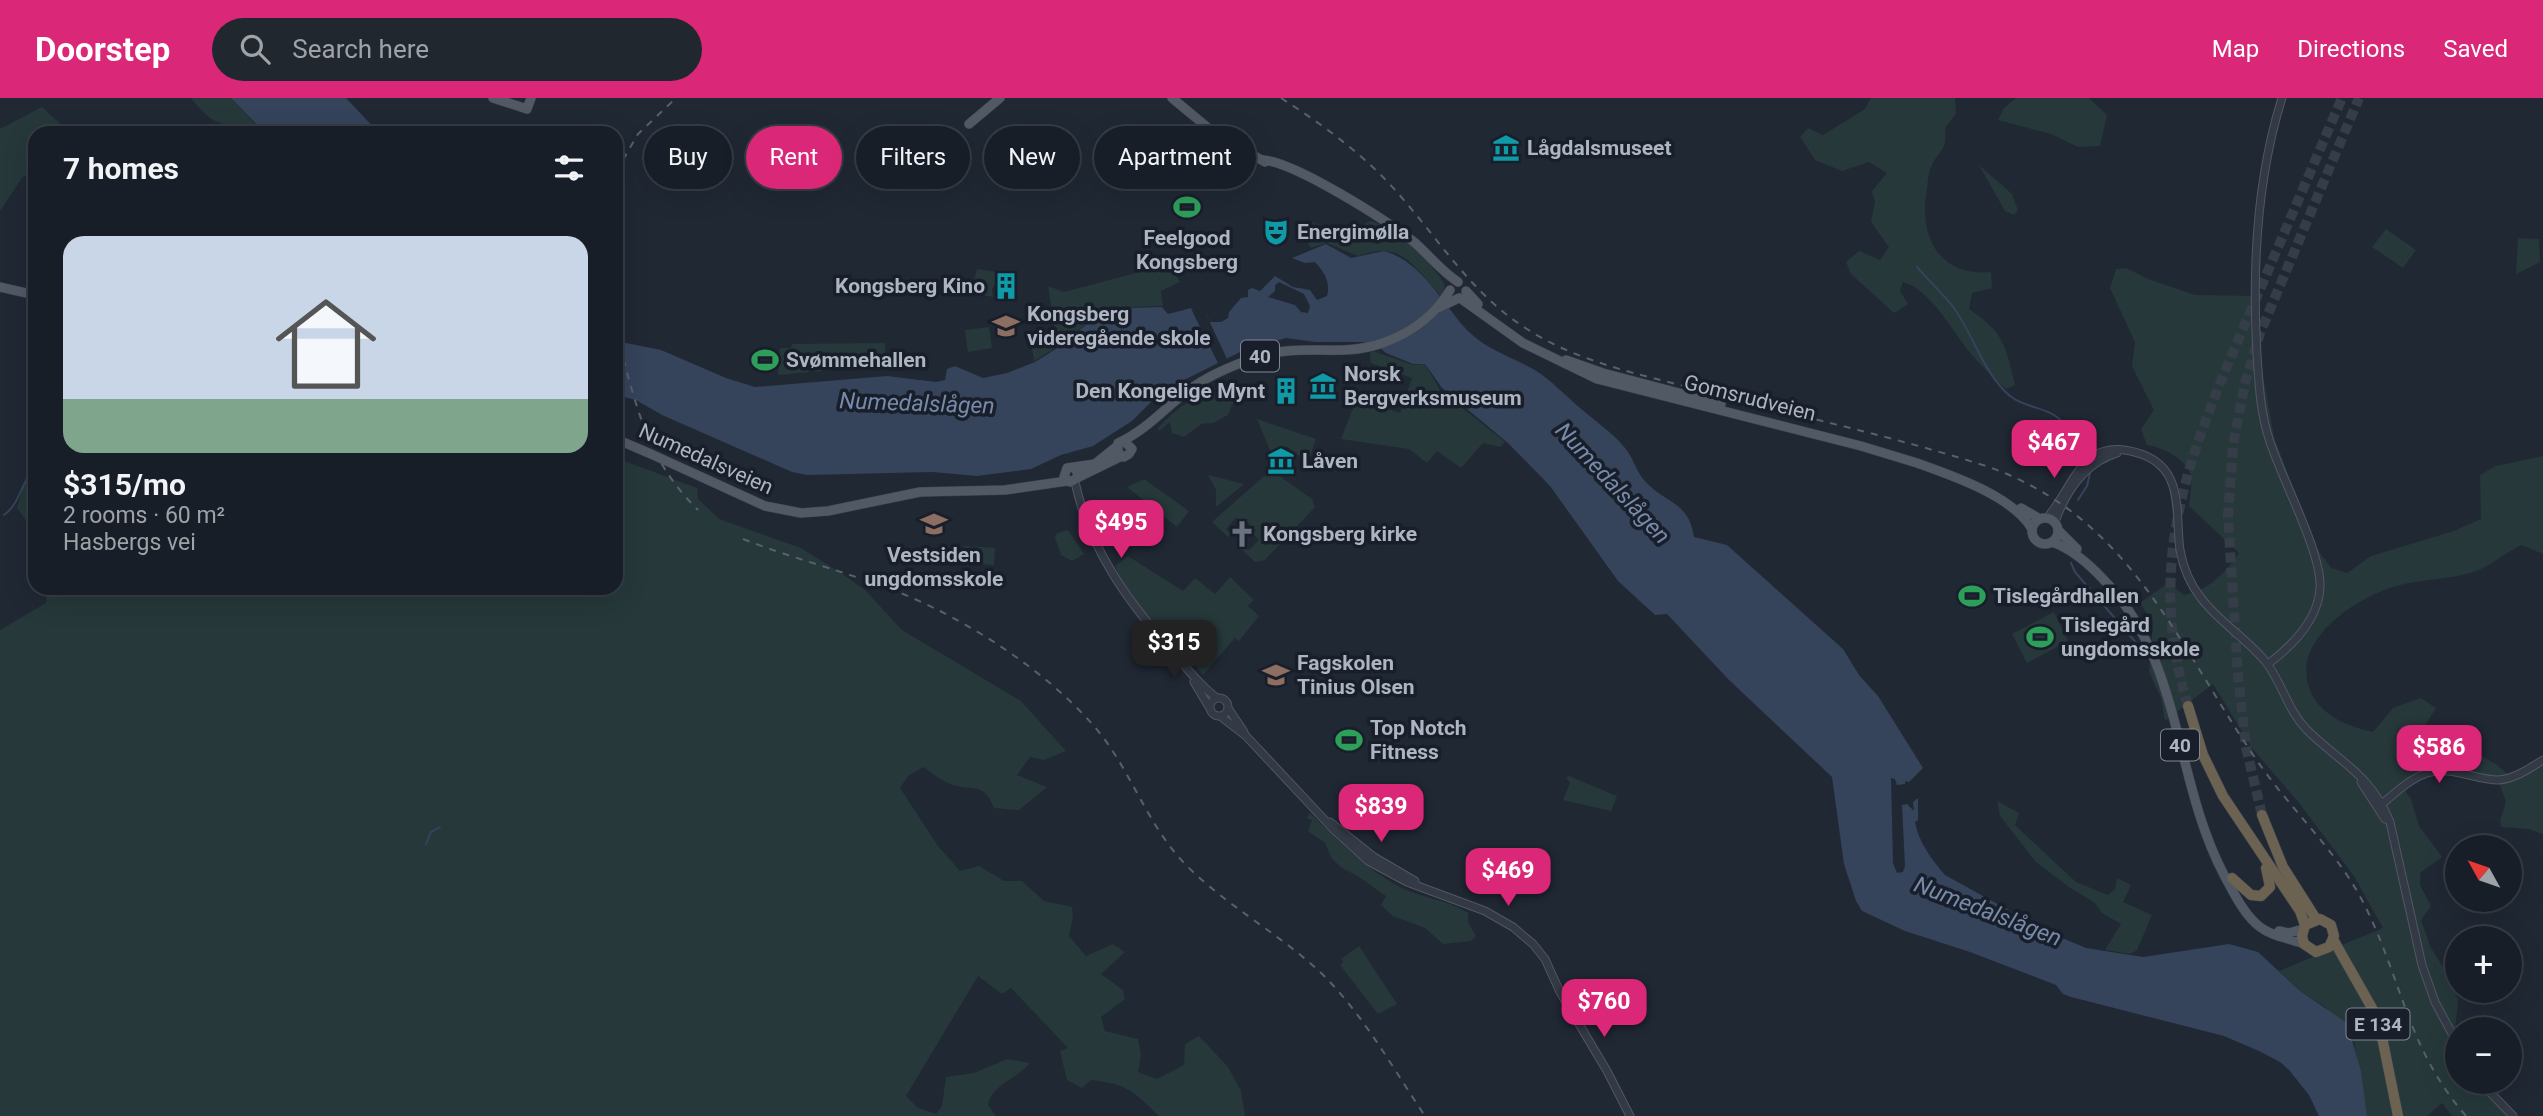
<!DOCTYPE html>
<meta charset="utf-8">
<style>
:root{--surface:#181e27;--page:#21272f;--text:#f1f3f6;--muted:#9fa2a7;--line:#363c44;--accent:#db2777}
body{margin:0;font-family:Roboto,sans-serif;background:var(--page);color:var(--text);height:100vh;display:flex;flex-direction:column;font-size:26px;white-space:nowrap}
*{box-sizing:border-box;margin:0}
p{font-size:23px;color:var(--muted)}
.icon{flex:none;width:38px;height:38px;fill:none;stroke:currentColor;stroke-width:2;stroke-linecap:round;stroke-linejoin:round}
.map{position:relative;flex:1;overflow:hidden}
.panel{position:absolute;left:28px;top:28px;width:595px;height:469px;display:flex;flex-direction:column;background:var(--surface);border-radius:21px;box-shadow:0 7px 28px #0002,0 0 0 2px var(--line)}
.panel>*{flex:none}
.top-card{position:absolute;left:644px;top:28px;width:665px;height:63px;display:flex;gap:14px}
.needle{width:46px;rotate:310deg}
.controls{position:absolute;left:2445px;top:737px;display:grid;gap:14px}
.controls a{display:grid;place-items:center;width:77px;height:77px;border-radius:50%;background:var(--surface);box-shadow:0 7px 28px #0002,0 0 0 2px var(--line);font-size:35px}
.price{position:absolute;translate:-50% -60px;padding:0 16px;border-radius:14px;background:var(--accent);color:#fff;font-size:23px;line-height:46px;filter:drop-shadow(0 2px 4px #0008)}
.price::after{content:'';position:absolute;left:50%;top:42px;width:21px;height:16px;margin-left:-10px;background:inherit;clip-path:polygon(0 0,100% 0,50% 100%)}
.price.current{background:#222;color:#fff}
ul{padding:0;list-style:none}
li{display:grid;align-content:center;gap:14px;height:371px;padding:0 35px}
li span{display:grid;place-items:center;height:217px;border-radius:21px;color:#555}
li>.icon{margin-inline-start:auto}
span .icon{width:126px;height:126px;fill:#fffc;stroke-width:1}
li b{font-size:30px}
h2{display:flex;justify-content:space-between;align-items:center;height:84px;padding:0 35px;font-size:30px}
.tag{padding:0 24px;border-radius:32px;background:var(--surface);box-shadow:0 7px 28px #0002,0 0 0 2px var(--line);font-size:24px;line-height:63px}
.tag.current{background:var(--accent);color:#fff}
header{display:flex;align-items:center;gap:42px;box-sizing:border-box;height:98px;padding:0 35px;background:var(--accent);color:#fff}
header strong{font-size:33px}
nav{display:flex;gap:38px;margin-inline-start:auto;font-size:24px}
.search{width:490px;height:63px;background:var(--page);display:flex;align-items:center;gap:18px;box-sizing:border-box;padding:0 24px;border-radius:38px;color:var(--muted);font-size:26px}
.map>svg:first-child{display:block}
.green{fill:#26383a}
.water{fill:#35435b;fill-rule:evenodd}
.pier{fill:#202834}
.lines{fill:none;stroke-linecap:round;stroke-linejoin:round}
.stream{stroke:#35435b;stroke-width:2}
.highway-tunnel{stroke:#353d49;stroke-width:10;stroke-dasharray:10 5;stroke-linecap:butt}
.minor-casing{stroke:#515763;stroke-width:9}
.major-casing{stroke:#3d434f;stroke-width:10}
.highway-casing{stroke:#3e4450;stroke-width:11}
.minor{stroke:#333a45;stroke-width:7}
.major{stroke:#515965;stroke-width:9}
.highway{stroke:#6b6251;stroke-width:10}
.rail{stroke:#58606e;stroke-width:2;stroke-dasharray:7 7;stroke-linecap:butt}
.major-bridge-casing{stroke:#3d434f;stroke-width:10;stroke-linecap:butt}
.major-bridge{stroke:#515965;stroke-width:9}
.labels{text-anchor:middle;stroke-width:7;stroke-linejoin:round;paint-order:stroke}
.shield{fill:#191f2a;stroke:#818794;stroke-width:2}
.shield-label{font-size:19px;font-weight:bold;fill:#adb4c2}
.poi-label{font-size:21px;font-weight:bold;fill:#adb4c2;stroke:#191f2a;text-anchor:start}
.street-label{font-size:21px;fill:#adb4c2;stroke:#191f2a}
.water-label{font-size:23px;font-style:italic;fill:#778aaa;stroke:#191f2a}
</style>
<header>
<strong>Doorstep</strong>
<div class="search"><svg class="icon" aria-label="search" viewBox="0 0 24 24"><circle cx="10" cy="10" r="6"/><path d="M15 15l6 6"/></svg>Search here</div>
<nav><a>Map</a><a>Directions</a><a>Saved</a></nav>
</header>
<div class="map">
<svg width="2543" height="1018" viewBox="0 0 2543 1018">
<rect width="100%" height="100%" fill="#202834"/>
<!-- green -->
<path class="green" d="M191 0H231L258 29C222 28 214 29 191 0Z
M1871 0H1955L1956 16 1945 30C1947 56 1940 49 1931 69 1928 76 1928 84 1927 91 1918 138 1939 179 1991 174L1992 190 1972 195 1969 211C2005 235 2005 247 2015 287L2006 291C1992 278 1979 266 1967 251 1951 230 1929 191 1903 184L1900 193 1908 206 1894 215 1851 176 1846 164 1859 153 1880 162 1889 149 1871 124 1875 104 1872 93 1887 75 1869 64 1842 73 1815 62 1800 39 1808 30 1823 37 1865 11Z
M2016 0H2089L2107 17 2100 48 2078 49 2051 36 1998 22 2004 10Z
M42 9 70 35H35V70L22 80 0 113V31Z
M1979 67 2012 96 2018 112 2014 117 2005 113Z
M1371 123C1401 132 1428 160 1445 187L1442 197H1440C1412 167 1402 142 1358 158L1327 145 1311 150 1299 132 1314 125 1325 129 1328 127C1351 137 1350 131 1371 123Z
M2386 131 2416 152 2403 170 2372 149Z
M2518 140 2539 141 2540 164 2516 176Z
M1170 166 1180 184 1161 193 1163 208 1126 209 1098 216 1062 246 1034 263 1030 237 1055 233 1048 188 1064 194Z
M2126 170 2148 181 2195 197 2256 198 2259 255 2274 339 2315 448 2331 470 2347 475 2371 458 2454 433 2481 421 2480 377 2496 368 2543 358V456L2521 447C2505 455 2487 471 2470 475 2446 482 2420 481 2396 488 2358 499 2295 539 2308 586 2316 616 2346 628 2373 634L2393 610 2421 600 2436 610 2426 626 2436 645C2462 652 2489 656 2507 676L2543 661V736L2529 731 2501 729 2500 723 2506 704 2498 682 2439 676 2424 678 2404 691 2411 701 2419 728 2442 759 2420 775V787L2431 808 2421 822 2431 850 2447 875 2458 902 2455 934 2457 984H2485L2502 1006 2517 1018H2452L2442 1005 2427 1018H2367L2354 944 2325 909 2300 893 2279 873 2383 830 2354 778 2299 705 2252 650 2213 586 2165 623 2161 600 2149 574 2153 525 2140 505 2168 485 2184 497C2208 493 2226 474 2239 455L2189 408C2190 399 2192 388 2191 379 2189 362 2162 349 2147 347L2141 331 2154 312 2132 268 2135 244 2110 190 2116 171Z
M977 171 997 174 999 178 992 191 993 199 971 195Z
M989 229 992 250 968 254 965 232Z
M885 245 886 267 778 277 780 250H791L792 246Z
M1373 253 1413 267 1425 266 1440 292 1505 344 1500 349 1483 345 1461 370 1437 353 1427 365 1409 351 1341 341 1356 303 1361 302 1400 315 1412 280 1371 265 1370 254Z
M1227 285 1234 303 1228 317 1213 325 1201 326 1184 339 1172 335 1170 324 1159 333 1158 330C1177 308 1201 295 1227 285Z
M1257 321 1316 341 1308 365 1286 348 1277 358 1272 357Z
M616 360 697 390 698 401 719 421 801 450 844 477 865 492 902 532 1021 603 1066 653 1044 662 1030 659 1017 677 1047 689 1019 712 994 710C983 684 975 693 953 687 943 684 932 675 923 669L908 678 900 690 938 748 960 773 979 768 1004 783H1022L1044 803 1072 809 1073 818 1069 838 1086 858 1113 846 1125 854 1101 876 1123 892 1125 901 1101 919 1105 933 1138 941 1141 958 1138 974 1157 981 1184 967 1185 946 1199 938 1228 969 1241 993 1245 1018H1159C1133 993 1128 986 1091 982L1082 990 1067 982 1060 953 1068 950 1011 890 1002 896 978 878 906 998 918 1010 936 1016 942 1008 946 979 974 975 1007 961 1030 965C1017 982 993 985 988 1007L996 1018H0V532L46 505 47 490H616Z
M1271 372 1312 401 1315 409 1265 462 1255 464 1240 450 1243 447 1249 452 1259 442 1253 436 1256 432 1245 422 1242 425 1236 420 1226 431 1231 436 1228 439 1212 424Z
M35 373V435L17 410 26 379Z
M1208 377 1244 386 1216 409V392Z
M1144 381 1189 413 1177 429 1127 389Z
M1068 432 1084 456 1072 463 1061 457 1055 440 1057 435Z
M963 448 995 450 994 467 962 465Z
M1128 458 1183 493 1195 480 1215 496 1230 479 1254 502 1248 508 1259 518 1239 543 1235 540 1203 577 1188 558 1181 557C1156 530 1129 503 1115 468Z
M2054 514 2068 543 2027 565 2012 536Z
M1569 678 1617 698 1611 713 1563 702 1570 685 1566 680Z
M1997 703 2019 715 2015 727 2076 784 2108 797 2115 791 2117 780 2131 787 2123 804 2152 817 2137 852 2131 856 2105 852 2121 826 2102 815 2094 804 2070 790 2036 764 2000 718Z
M1310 715C1338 743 1367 772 1402 790 1424 801 1446 801 1468 815V824L1476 838 1471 843 1443 846 1425 830 1393 818 1381 807 1386 798 1359 779 1342 770 1332 761 1325 745 1308 733 1312 722 1307 720Z
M1359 848 1397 906 1378 916 1340 867 1343 864 1341 861Z"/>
<!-- water -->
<path class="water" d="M231 0H346L379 35H265Z
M1326 146 1351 160 1384 153C1422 163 1443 207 1468 233 1489 254 1517 260 1541 276 1557 288 1570 302 1585 314 1600 327 1617 338 1628 354 1634 363 1637 374 1644 382 1665 406 1689 403 1694 439L1727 447 1843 551 1859 577 1878 598 1923 670 1909 684 1905 683V686L1897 687 1895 681 1891 680 1893 765 1897 775 1903 774 1905 768 1902 707 1907 706 1914 713 1913 704 1918 700V722L1915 724C1918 743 1932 762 1945 777L2048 834 2086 850 2143 859 2229 846 2258 854 2300 893 2347 925 2361 973 2367 1018H2319L2309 997 2289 972 2280 964 2259 953 2224 938 2071 899 2063 896 2056 887 1970 854 1905 833 1862 813 1856 803 1844 766 1832 679 1729 582 1667 516 1655 517 1618 483 1550 388 1509 346 1442 290 1425 266H1413L1386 255 1373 244H1315L1286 240 1246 251 1162 293 1132 323 1093 348 1061 357 1031 371 977 378 932 374 807 377 792 374 662 317 636 302 616 297V243L661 252 726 280 755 289 887 278 936 284 945 282 947 271 955 268 983 280 1007 275 1035 264 1059 249 1098 217 1125 210 1162 209 1168 216 1191 210 1195 219 1206 216 1209 222 1205 224H1221L1228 220 1229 214 1241 200 1248 199V192L1252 190 1260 193 1275 178 1293 189 1310 192 1317 202 1327 198C1331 184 1324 174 1315 164L1305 165 1292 160ZM1279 184 1304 196 1310 208 1308 215 1301 214 1295 207 1268 199 1275 193V187Z"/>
<!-- pier -->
<path class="pier" d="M1205 214 1228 263 1219 267 1195 219Z"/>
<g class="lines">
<!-- stream -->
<path class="stream" d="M1917 169C1929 183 1943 196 1954 210 1974 238 1983 275 2010 298 2026 311 2051 309 2063 325
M2078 402 2087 388 2090 375
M4 417C21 405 20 384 35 372
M2071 465 2075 474 2138 547
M426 746 431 734 440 729"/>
<!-- highway-tunnel -->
<path class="highway-tunnel" d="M2188 608C2142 458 2194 345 2252 210 2282 140 2312 70 2342 0
M2262 717 2246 649 2238 578 2228 418 2233 347 2245 285 2260 235 2359 0"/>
<defs>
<path id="minor" d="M1075 384C1089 450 1128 504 1172 553 1186 569 1199 587 1217 600
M2047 420C2076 386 2082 336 2141 356 2185 371 2175 416 2180 452 2183 469 2190 486 2201 500 2219 524 2246 540 2265 563 2282 584 2287 611 2306 631 2340 665 2370 675 2390 724L2422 867 2435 904 2457 945
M2055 424C2066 393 2085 365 2117 355
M2268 566C2292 548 2318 522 2320 490 2322 454 2281 380 2269 341 2260 313 2259 285 2257 257 2252 171 2256 83 2282 0
M1194 584 1209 609
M1210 609a9 9 0 1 1 18 0a9 9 0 1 1-18 0Z
M1228 610 1244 634
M1220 618 1246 638 1334 732 1368 763 1407 784 1485 813 1513 829 1533 846 1545 861 1560 894 1607 973 1630 1018
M2361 684 2385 721
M2377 707 2382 706C2395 695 2411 680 2427 675 2450 667 2475 682 2498 682 2515 681 2530 670 2543 662
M1330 724 1374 759 1415 783
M2480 984 2513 1018"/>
<path id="major" d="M493 0 527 11 531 0
M1172 0 1213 34 1265 64
M969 26 1000 0
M1263 62C1295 64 1386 122 1414 144 1429 157 1441 173 1458 184
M0 189 35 197
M1466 193 1478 206
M1460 200 1523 245 1597 281 1861 348 1917 365C1951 377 2013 398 2032 431
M1438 210 1459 200
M1566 262 1603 275 1721 306
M616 341 651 356
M1124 343 1132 351 1129 356 1124 359 1118 355V345C1145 333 1163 312 1186 294 1207 278 1233 267 1258 259 1286 249 1314 253 1343 252 1385 251 1428 229 1450 192
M662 361 765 408 801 415 828 413 920 394 1005 392 1067 383
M1075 370 1079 379 1070 384 1064 379 1067 370 1095 366 1116 349
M1079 379 1122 358
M2021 410 2040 421
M2032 433a13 13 0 1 1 26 0a13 13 0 1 1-26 0Z
M2058 432 2077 451
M2052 444C2072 451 2089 466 2103 481 2183 562 2173 680 2224 777 2234 795 2244 817 2260 829 2273 839 2289 840 2304 846
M2279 833 2289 835 2303 831"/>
<path id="highway" d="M2188 608 2203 657 2223 698 2300 813 2305 827 2302 838 2304 846 2316 854 2329 849 2334 838 2331 827 2320 821 2305 827
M2262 717 2283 769 2316 821
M2232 780 2251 797 2261 798 2270 789 2266 770
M2334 843 2372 910 2383 944 2398 1018"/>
</defs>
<!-- minor casing -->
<use href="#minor" class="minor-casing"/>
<!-- major casing -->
<use href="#major" class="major-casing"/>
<!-- highway casing -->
<use href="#highway" class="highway-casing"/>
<!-- minor -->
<use href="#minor" class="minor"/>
<!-- major -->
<use href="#major" class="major"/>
<!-- highway -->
<use href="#highway" class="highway"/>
<!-- rail -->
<path class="rail" d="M1281 0C1323 27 1363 56 1396 93 1439 141 1471 196 1527 231 1578 264 1638 276 1696 291 1793 317 1893 338 1989 369 2133 421 2177 547 2258 664 2291 712 2336 752 2363 804 2402 880 2406 949 2466 1018
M616 74 638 36 676 0
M616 234C636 304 644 359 698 412
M743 441C794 461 847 474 898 494 966 521 1045 572 1093 627 1131 670 1146 727 1187 768 1227 808 1278 835 1319 873 1362 914 1392 969 1425 1018"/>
<defs>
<path id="major-bridge" d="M651 356 662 361"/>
</defs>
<!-- major-bridge casing -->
<use href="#major-bridge" class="major-bridge-casing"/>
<!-- major-bridge -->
<use href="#major-bridge" class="major-bridge"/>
</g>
<!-- icons -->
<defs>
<symbol id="museum-bare" viewBox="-9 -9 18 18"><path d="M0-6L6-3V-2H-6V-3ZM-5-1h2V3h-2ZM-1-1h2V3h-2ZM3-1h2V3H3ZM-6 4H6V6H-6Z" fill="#0f9aa8" stroke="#191f2a" stroke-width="2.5" paint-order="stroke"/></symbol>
<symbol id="stadium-bare" viewBox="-9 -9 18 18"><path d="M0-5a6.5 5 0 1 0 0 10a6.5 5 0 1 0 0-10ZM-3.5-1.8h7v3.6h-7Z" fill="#2e9e5b" stroke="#191f2a" stroke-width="2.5" paint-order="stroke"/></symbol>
<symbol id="theatre-bare" viewBox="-9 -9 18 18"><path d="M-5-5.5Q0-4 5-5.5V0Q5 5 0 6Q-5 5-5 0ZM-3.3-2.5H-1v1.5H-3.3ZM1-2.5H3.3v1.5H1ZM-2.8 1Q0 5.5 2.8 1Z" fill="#0f9aa8" stroke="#191f2a" stroke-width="2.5" paint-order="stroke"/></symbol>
<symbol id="building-bare" viewBox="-9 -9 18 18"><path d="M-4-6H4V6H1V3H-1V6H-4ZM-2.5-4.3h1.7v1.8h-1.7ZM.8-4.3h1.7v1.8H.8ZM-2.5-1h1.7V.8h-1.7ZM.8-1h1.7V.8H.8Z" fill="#0f9aa8" stroke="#191f2a" stroke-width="2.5" paint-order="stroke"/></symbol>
<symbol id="school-bare" viewBox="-9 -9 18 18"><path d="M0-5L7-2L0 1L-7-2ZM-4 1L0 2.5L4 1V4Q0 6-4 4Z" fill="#8d6e63" stroke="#191f2a" stroke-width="2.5" paint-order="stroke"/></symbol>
<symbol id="church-bare" viewBox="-9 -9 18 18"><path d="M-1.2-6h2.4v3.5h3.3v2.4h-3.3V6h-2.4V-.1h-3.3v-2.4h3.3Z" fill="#6b7280" stroke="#191f2a" stroke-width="2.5" paint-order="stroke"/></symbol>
<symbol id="university-bare" viewBox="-9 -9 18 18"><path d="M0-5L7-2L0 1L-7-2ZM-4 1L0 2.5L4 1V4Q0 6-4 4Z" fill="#8d6e63" stroke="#191f2a" stroke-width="2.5" paint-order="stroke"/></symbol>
</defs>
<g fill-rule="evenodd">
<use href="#museum-bare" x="1487" y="31" width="38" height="38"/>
<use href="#stadium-bare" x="1168" y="90" width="38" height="38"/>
<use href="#theatre-bare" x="1257" y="115" width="38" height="38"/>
<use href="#building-bare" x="987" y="169" width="38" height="38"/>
<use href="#school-bare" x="987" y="209" width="38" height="38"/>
<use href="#stadium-bare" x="746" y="243" width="38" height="38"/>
<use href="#museum-bare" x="1304" y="269" width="38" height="38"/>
<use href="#building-bare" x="1267" y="274" width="38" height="38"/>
<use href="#museum-bare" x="1262" y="344" width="38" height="38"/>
<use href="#school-bare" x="915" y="407" width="38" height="38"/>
<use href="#church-bare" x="1223" y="417" width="38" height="38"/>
<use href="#stadium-bare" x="1953" y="479" width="38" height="38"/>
<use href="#stadium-bare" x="2021" y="520" width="38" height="38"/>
<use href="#university-bare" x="1257" y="558" width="38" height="38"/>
<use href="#stadium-bare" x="1330" y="623" width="38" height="38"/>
</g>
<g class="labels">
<!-- shield labels -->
<g class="shield">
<rect x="1241" y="242.5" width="38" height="31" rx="5"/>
<rect x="2161" y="631.5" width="38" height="31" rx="5"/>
<rect x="2346.5" y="910.5" width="63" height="31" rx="5"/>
</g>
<g class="shield-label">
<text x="1260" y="265">40</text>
<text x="2180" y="654">40</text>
<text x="2378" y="933">E 134</text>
</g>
<!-- poi labels -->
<g class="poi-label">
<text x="1527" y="57">Lågdalsmuseet</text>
<text x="1297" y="141">Energimølla</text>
<text x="1187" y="147" text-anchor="middle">Feelgood<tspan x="1187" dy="24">Kongsberg</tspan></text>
<text x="985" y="195" text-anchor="end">Kongsberg Kino</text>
<text x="1027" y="223">Kongsberg<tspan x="1027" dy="24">videregående skole</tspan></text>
<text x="786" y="269">Svømmehallen</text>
<text x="1344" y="283">Norsk<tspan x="1344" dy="24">Bergverksmuseum</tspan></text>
<text x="1265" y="300" text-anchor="end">Den Kongelige Mynt</text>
<text x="1302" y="370">Låven</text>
<text x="1263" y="443">Kongsberg kirke</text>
<text x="934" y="464" text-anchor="middle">Vestsiden<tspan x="934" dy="24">ungdomsskole</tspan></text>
<text x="1993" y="505">Tislegårdhallen</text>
<text x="2061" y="534">Tislegård<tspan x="2061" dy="24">ungdomsskole</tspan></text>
<text x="1297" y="572">Fagskolen<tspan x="1297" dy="24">Tinius Olsen</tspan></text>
<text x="1370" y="637">Top Notch<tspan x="1370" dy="24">Fitness</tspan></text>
</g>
<!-- street labels -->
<g class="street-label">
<text transform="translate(1750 300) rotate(14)" y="7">Gomsrudveien</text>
<text transform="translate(706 361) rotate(24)" y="7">Numedalsveien</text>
</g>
<!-- water labels -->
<g class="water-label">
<text transform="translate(917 305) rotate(2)" y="8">Numedalslågen</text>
<text transform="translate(1613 385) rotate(47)" y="8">Numedalslågen</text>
<text transform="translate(1988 813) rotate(21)" y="8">Numedalslågen</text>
</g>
</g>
</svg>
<div class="controls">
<a><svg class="needle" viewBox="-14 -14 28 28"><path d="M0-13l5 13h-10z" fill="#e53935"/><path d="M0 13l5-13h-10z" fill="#9fa2a7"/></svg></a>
<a>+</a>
<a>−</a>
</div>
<b class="price" style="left:2054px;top:382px">$467</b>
<b class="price" style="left:1121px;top:462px">$495</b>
<b class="price current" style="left:1174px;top:582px">$315</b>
<b class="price" style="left:2439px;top:687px">$586</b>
<b class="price" style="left:1381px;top:746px">$839</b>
<b class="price" style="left:1508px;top:810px">$469</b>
<b class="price" style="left:1604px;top:941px">$760</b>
<div class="top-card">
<a class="tag">Buy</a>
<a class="tag current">Rent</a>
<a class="tag">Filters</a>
<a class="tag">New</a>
<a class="tag">Apartment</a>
</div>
<section class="panel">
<h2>7 homes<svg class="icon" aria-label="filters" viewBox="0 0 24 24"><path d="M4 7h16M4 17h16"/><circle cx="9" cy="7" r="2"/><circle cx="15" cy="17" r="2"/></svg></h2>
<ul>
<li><span style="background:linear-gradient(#c9d6e8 75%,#7fa58c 0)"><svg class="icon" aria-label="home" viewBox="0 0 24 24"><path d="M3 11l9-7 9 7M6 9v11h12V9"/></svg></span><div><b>$315/mo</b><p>2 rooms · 60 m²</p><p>Hasbergs vei</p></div></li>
</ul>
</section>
</div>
